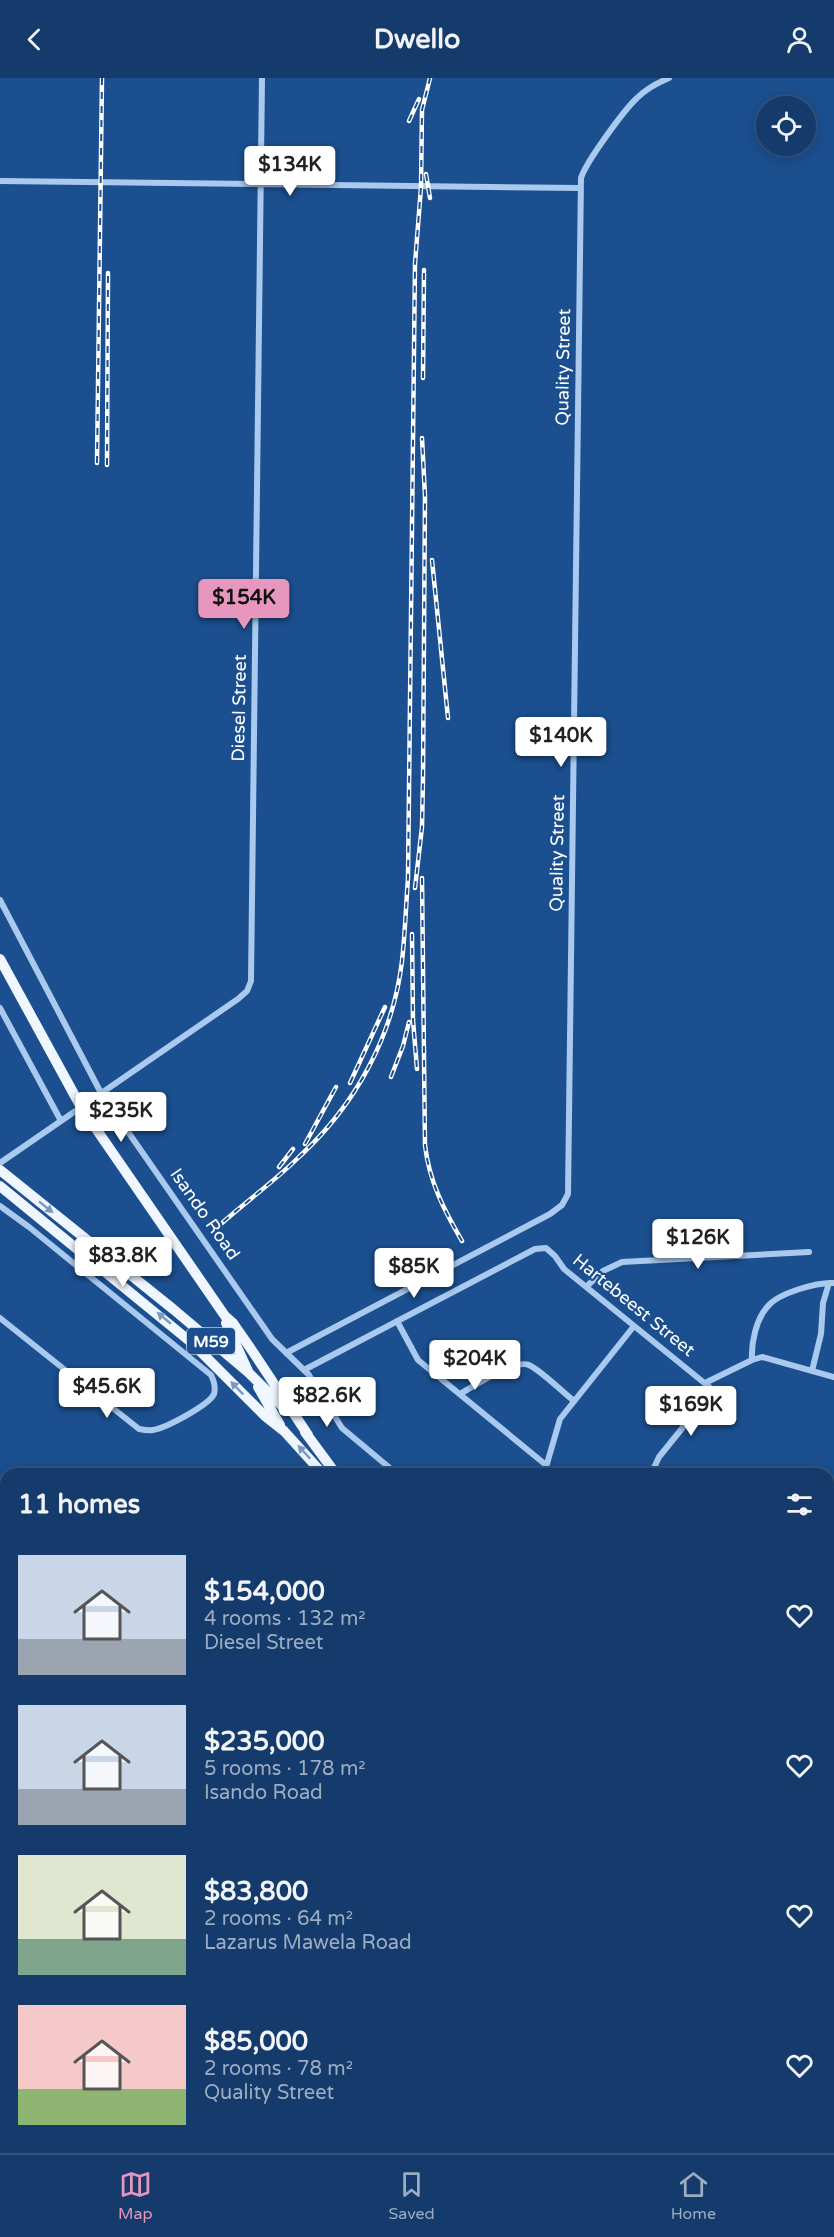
<!DOCTYPE html>
<meta charset="utf-8">
<style>
:root{--surface:#143b6b;--page:#1d4271;--text:#f1f3f6;--muted:#9dadc1;--line:#33557e;--accent:#e797bd}
body{margin:0;font-family:"Varela Round",sans-serif;background:var(--page);color:var(--text);height:100vh;display:flex;flex-direction:column;font-size:22px;white-space:nowrap}
*{box-sizing:border-box;margin:0}
p{font-size:20px;color:var(--muted)}
.icon{flex:none;width:33px;height:33px;fill:none;stroke:currentColor;stroke-width:2;stroke-linecap:round;stroke-linejoin:round}
.map{position:relative;flex:1;overflow:hidden}
.panel{position:absolute;left:0px;top:1390px;width:834px;height:686px;display:flex;flex-direction:column;background:var(--surface);border-radius:18px 18px 0 0;box-shadow:0 3px 15px #0003,0 0 0 2px var(--line)}
.panel>*{flex:none}
.controls{position:absolute;left:756px;top:18px;display:grid;gap:12px}
.controls a{display:grid;place-items:center;width:60px;height:60px;border-radius:50%;background:var(--surface);box-shadow:0 3px 15px #0003,0 0 0 2px var(--line);font-size:30px}
.price{position:absolute;translate:-50% -51px;padding:0 14px;border-radius:6px;background:#fff;color:#222;font-size:20px;line-height:39px;filter:drop-shadow(0 2px 3px #0008)}
.price::after{content:'';position:absolute;left:50%;top:36px;width:18px;height:14px;margin-left:-9px;background:inherit;clip-path:polygon(0 0,100% 0,50% 100%)}
.price.on{background:var(--accent);color:#111}
ul{padding:0;list-style:none}
li{display:flex;align-items:center;gap:18px;height:150px;padding:0 18px}
li span{display:grid;place-items:center;flex:none;width:168px;height:120px;border-radius:0px;color:#555}
li>.icon{margin-inline-start:auto}
span .icon{width:72px;height:72px;fill:#fffc;stroke-width:1}
li b{font-size:26px}
h2{display:flex;justify-content:space-between;align-items:center;height:72px;padding:0 18px;font-size:26px}
header{display:flex;justify-content:space-between;align-items:center;height:78px;padding:0 18px;background:var(--surface);font-size:27px;font-weight:700}
.tab-bar{display:flex;justify-content:space-around;align-items:center;height:84px;border-top:2px solid var(--line);background:var(--surface);font-size:16px;color:var(--muted)}
.tab-bar a{display:grid;justify-items:center;gap:3px}
.tab-bar .on{color:var(--accent)}
.map>svg:first-child{display:block}
.lines{fill:none;stroke-linecap:round;stroke-linejoin:round}
.minor{stroke:#a9c9ee;stroke-width:6}
.primary{stroke:#f0f6ff;stroke-width:10}
.rail-casing{stroke:#fff;stroke-width:4.5}
.rail{stroke:#1b4f8f;stroke-width:2;stroke-dasharray:7;stroke-linecap:butt}
.oneway{fill:#7b9ac1}
.labels{text-anchor:middle;stroke-width:4.5;stroke-linejoin:round;paint-order:stroke}
.shield{fill:#1b4f8f;stroke:#bbcadd;stroke-width:1.5}
.shield-label{font-size:16px;font-weight:bold;fill:#fff}
.street-label{font-size:18px;fill:#fff;stroke:#1b4f8f}
</style>
<header><svg class="icon" aria-label="back" viewBox="0 0 24 24"><path d="M15 5l-7 7 7 7"/></svg>Dwello<svg class="icon" aria-label="person" viewBox="0 0 24 24"><circle cx="12" cy="8" r="4"/><path d="M4 21q1-7 8-7t8 7"/></svg></header>
<div class="map">
<svg width="834" height="2075" viewBox="0 0 834 2075">
<rect width="100%" height="100%" fill="#1b4f8f"/>
<g class="lines">
<!-- minor -->
<path class="minor" d="M0 103 580 110
M0 822 101 1015 272 1261 309 1297 342 1350 397 1396
M0 930 61 1043
M0 1085 238 921 247 913 251 903 262 0
M0 1128 29 1149 211 1297C214 1303 216 1309 214 1316 209 1327 166 1350 153 1352 148 1353 144 1352 139 1351L0 1240
M586 1209 603 1193 622 1184 809 1174
M397 1243 418 1282 546 1387
M286 1275 550 1136 562 1127 568 1116 581 100C586 84 624 32 637 20 646 11 657 5 669 0
M752 1282C751 1265 756 1241 768 1228 779 1215 817 1204 834 1205
M304 1292 535 1171 546 1170 555 1178 564 1191 713 1312 659 1379 651 1396
M812 1293 821 1256 823 1225 829 1205
M705 1305 752 1282 762 1279 834 1299
M460 1316C474 1308 514 1281 529 1287 543 1294 561 1313 574 1323
M544 1396 560 1341 634 1248
M828 1703 834 1708
M0 1720 6 1717
M828 1757 834 1750
M828 1860 834 1861
M828 1943 834 1945
M0 1969 6 1966
M456 2075 458 2070
M548 2075 551 2070"/>
<!-- primary -->
<path class="primary" d="M0 881 81 1029 225 1238 233 1245 253 1274 308 1357
M0 1092 173 1231 249 1295 285 1331
M0 1108 192 1265 265 1338 284 1353 323 1396
M226 1245 248 1293
M258 1309 280 1347
M305 1354 336 1396
M335 2075 336 2070
M348 2075 349 2070"/>
<defs>
<path id="rail" d="M409 43 419 21
M426 96 430 120
M423 300 424 192
M97 385 102 0
M107 387 108 195
M432 482 448 640
M422 800 425 1067C429 1103 444 1132 462 1163
M415 810 422 749 423 700 425 418 422 360
M412 856 413 942 417 991
M391 999 403 968 409 944
M350 1005 385 929
M305 1066 336 1009
M279 1089 293 1071
M213 1153C241 1127 273 1105 300 1078 355 1027 393 959 402 883 405 856 406 828 408 800L415 186 421 109 422 32 430 0"/>
</defs>
<!-- rail casing -->
<use href="#rail" class="rail-casing"/>
<!-- rail -->
<use href="#rail" class="rail"/>
</g>
<!-- one-way arrows -->
<defs><path id="oneway-solid" d="M-6-.8H1V-3.2L6.5 0L1 3.2V.8H-6Z" transform="scale(1.5)"/></defs>
<g class="oneway">
<use href="#oneway-solid" transform="translate(46 1129) rotate(39)"/>
<use href="#oneway-solid" transform="translate(164 1240) rotate(-140)"/>
<use href="#oneway-solid" transform="translate(237 1310) rotate(-134)"/>
<use href="#oneway-solid" transform="translate(304 1374) rotate(-133)"/>
</g>
<g class="labels">
<!-- shield labels -->
<rect class="shield" x="187" y="1250" width="48" height="26" rx="4.5"/>
<g class="shield-label">
<text x="211" y="1269">M59</text>
</g>
<!-- street labels -->
<g class="street-label">
<text transform="translate(563 289) rotate(-89)" y="6">Quality Street</text>
<text transform="translate(239 630) rotate(-89)" y="6">Diesel Street</text>
<text transform="translate(557 775) rotate(-89)" y="6">Quality Street</text>
<text transform="translate(205 1136) rotate(55)" y="6">Isando Road</text>
<text transform="translate(634 1227) rotate(39)" y="6">Hartebeest Street</text>
</g>
</g>
</svg>
<div class="controls">
<a><svg class="icon" aria-label="locate" viewBox="0 0 24 24"><circle cx="12" cy="12" r="6"/><path d="M12 2v4M12 18v4M2 12h4M18 12h4"/></svg></a>
</div>
<b class="price" style="left:290px;top:119px">$134K</b>
<b class="price on" style="left:244px;top:552px">$154K</b>
<b class="price" style="left:561px;top:690px">$140K</b>
<b class="price" style="left:121px;top:1065px">$235K</b>
<b class="price" style="left:698px;top:1192px">$126K</b>
<b class="price" style="left:123px;top:1210px">$83.8K</b>
<b class="price" style="left:414px;top:1221px">$85K</b>
<b class="price" style="left:475px;top:1313px">$204K</b>
<b class="price" style="left:107px;top:1341px">$45.6K</b>
<b class="price" style="left:327px;top:1350px">$82.6K</b>
<b class="price" style="left:691px;top:1359px">$169K</b>
<section class="panel">
<h2>11 homes<svg class="icon" aria-label="filters" viewBox="0 0 24 24"><path d="M4 7h16M4 17h16"/><circle cx="9" cy="7" r="2"/><circle cx="15" cy="17" r="2"/></svg></h2>
<ul>
<li><span style="background:linear-gradient(#c9d6e8 70%,#9aa5b1 0)"><svg class="icon" aria-label="home" viewBox="0 0 24 24"><path d="M3 11l9-7 9 7M6 9v11h12V9"/></svg></span><div><b>$154,000</b><p>4 rooms · 132 m²</p><p>Diesel Street</p></div><svg class="icon" aria-label="heart" viewBox="0 0 24 24"><path d="M12 20l-8-8c-3-5 5-10 8-4 3-6 11-1 8 4z"/></svg></li>
<li><span style="background:linear-gradient(#c9d6e8 70%,#9aa5b1 0)"><svg class="icon" aria-label="home" viewBox="0 0 24 24"><path d="M3 11l9-7 9 7M6 9v11h12V9"/></svg></span><div><b>$235,000</b><p>5 rooms · 178 m²</p><p>Isando Road</p></div><svg class="icon" aria-label="heart" viewBox="0 0 24 24"><path d="M12 20l-8-8c-3-5 5-10 8-4 3-6 11-1 8 4z"/></svg></li>
<li><span style="background:linear-gradient(#dfe7d0 70%,#7fa58c 0)"><svg class="icon" aria-label="home" viewBox="0 0 24 24"><path d="M3 11l9-7 9 7M6 9v11h12V9"/></svg></span><div><b>$83,800</b><p>2 rooms · 64 m²</p><p>Lazarus Mawela Road</p></div><svg class="icon" aria-label="heart" viewBox="0 0 24 24"><path d="M12 20l-8-8c-3-5 5-10 8-4 3-6 11-1 8 4z"/></svg></li>
<li><span style="background:linear-gradient(#f6c9c9 70%,#8fb573 0)"><svg class="icon" aria-label="home" viewBox="0 0 24 24"><path d="M3 11l9-7 9 7M6 9v11h12V9"/></svg></span><div><b>$85,000</b><p>2 rooms · 78 m²</p><p>Quality Street</p></div><svg class="icon" aria-label="heart" viewBox="0 0 24 24"><path d="M12 20l-8-8c-3-5 5-10 8-4 3-6 11-1 8 4z"/></svg></li>
</ul>
</section>
</div>
<nav class="tab-bar">
<a class="on"><svg class="icon" aria-label="map" viewBox="0 0 24 24"><path d="M3 6l6-2 6 2 6-2v14l-6 2-6-2-6 2zM9 4v14M15 6v14"/></svg>Map</a>
<a><svg class="icon" aria-label="saved" viewBox="0 0 24 24"><path d="M7 4h10v16l-5-4-5 4z"/></svg>Saved</a>
<a><svg class="icon" aria-label="home" viewBox="0 0 24 24"><path d="M3 11l9-7 9 7M6 9v11h12V9"/></svg>Home</a>
</nav>
